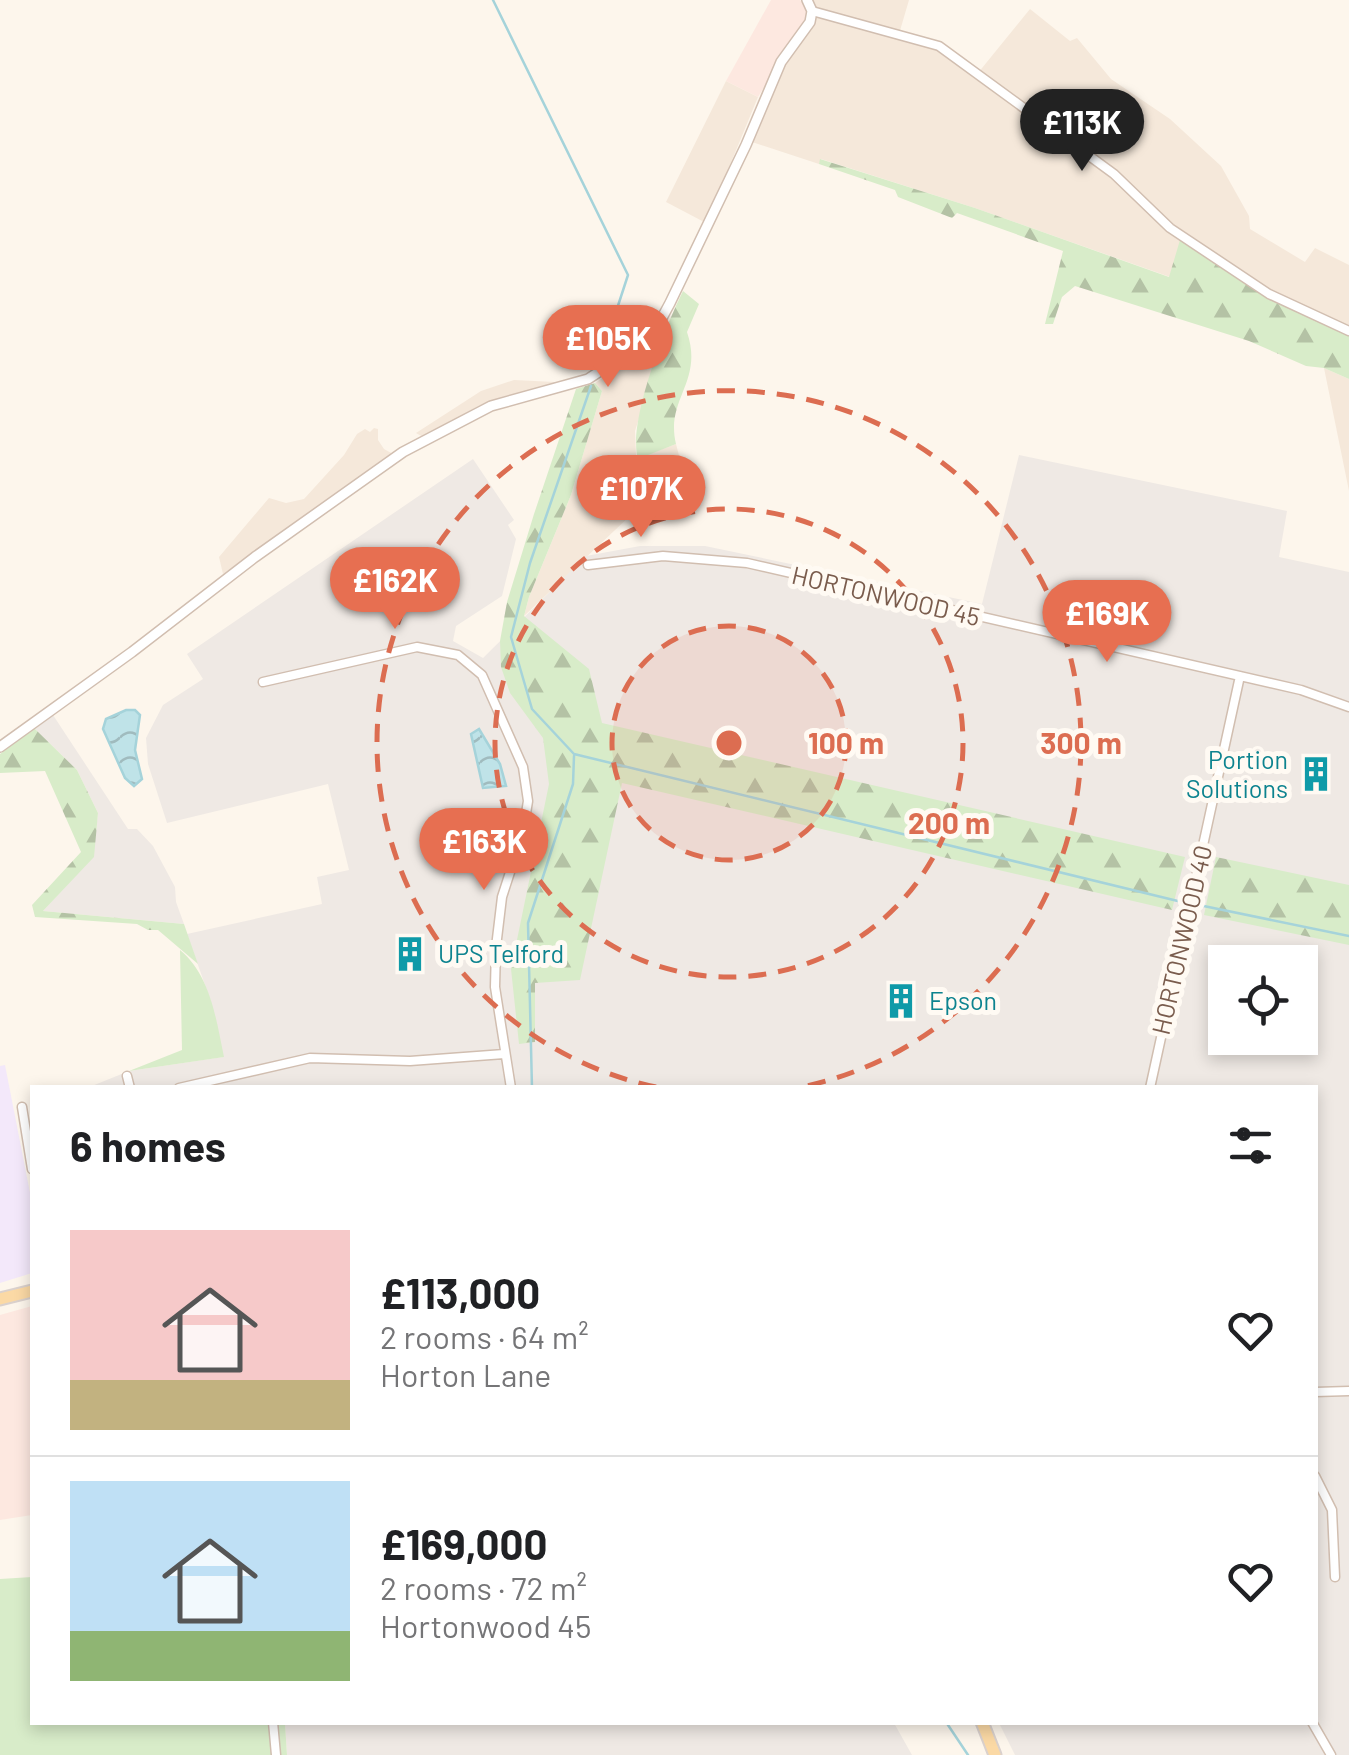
<!DOCTYPE html>
<meta charset="utf-8">
<style>
:root{--surface:#fff;--page:#f6f6f6;--text:#202124;--muted:#757577;--line:#e0e0e0;--accent:#e76f51}
body{margin:0;font-family:Barlow,sans-serif;background:var(--page);color:var(--text);height:100vh;display:flex;flex-direction:column;font-size:38px;white-space:nowrap}
*{box-sizing:border-box;margin:0}
p{font-size:32px;color:var(--muted)}
.icon{flex:none;width:55px;height:55px;fill:none;stroke:currentColor;stroke-width:2;stroke-linecap:round;stroke-linejoin:round}
.map{position:relative;flex:1;overflow:hidden}
.sheet{position:absolute;left:30px;top:1085px;width:1288px;height:640px;display:flex;flex-direction:column;background:var(--surface);border-radius:0px;box-shadow:0 5px 15px #0003}
.sheet>*{flex:none}
.controls{position:absolute;left:1208px;top:945px;display:grid;gap:20px}
.controls a{display:grid;place-items:center;width:110px;height:110px;border-radius:0px;background:var(--surface);box-shadow:0 5px 15px #0003;font-size:50px}
.price{position:absolute;translate:-50% -85px;padding:0 22px;border-radius:35px;background:var(--accent);color:#fff;font-size:32px;line-height:65px;filter:drop-shadow(0 2px 5px #0008)}
.price::after{content:'';position:absolute;left:50%;top:60px;width:30px;height:22px;margin-left:-15px;background:inherit;clip-path:polygon(0 0,100% 0,50% 100%)}
.price.selected{background:#222;color:#fff}
ul{padding:0;list-style:none}
li{display:flex;align-items:center;gap:30px;height:250px;padding:0 40px}
li+li{border-top:2px solid var(--line)}
li span{display:grid;place-items:center;flex:none;width:280px;height:200px;border-radius:0px;color:#555}
li>.icon{margin-inline-start:auto}
span .icon{width:120px;height:120px;fill:#fffc;stroke-width:1}
li b{font-size:42px}
h2{display:flex;justify-content:space-between;align-items:center;height:120px;padding:0 40px;font-size:42px}
.map>svg:first-child{display:block}
.residential{fill:#f5e8da}
.commercial{fill:#fde8e0}
.industrial{fill:#efe9e4;fill-rule:evenodd}
.education{fill:#f3e8fa}
.green{fill:#d8ecc9}
.forest{fill:url(#forest-firs)}
.water{fill:url(#water-waves);stroke:#a5d3da;stroke-width:2.5}
.lines{fill:none;stroke-linecap:round;stroke-linejoin:round}
.stream{stroke:#a5d3da;stroke-width:2.5}
.minor-casing{stroke:#d1beb0;stroke-width:11}
.tertiary-casing{stroke:#d1beb0;stroke-width:12}
.primary-casing{stroke:#dad1cd;stroke-width:15}
.minor{stroke:#fff;stroke-width:8}
.tertiary{stroke:#fff;stroke-width:9}
.primary{stroke:#fbd9a5;stroke-width:11}
.ring{fill:none;stroke:#dc6d51;stroke-width:5;stroke-dasharray:18 12}
.labels{text-anchor:middle;stroke-width:10;stroke-linejoin:round;paint-order:stroke}
.street-label{font-size:25px;fill:#7a5c4d;stroke:#fffaf3}
.culture-label{font-size:25px;fill:#0d838f;stroke:#fffaf3;text-anchor:start}
.centre{fill:#dc6d51;stroke:#fffaf3;stroke-width:5}
.ring-label{font-size:30px;text-anchor:middle;font-weight:bold;fill:#dc6d51;stroke:#fffaf3;stroke-width:10;stroke-linejoin:round;paint-order:stroke}
</style>
<div class="map">
<svg width="1349" height="1755" viewBox="0 0 1349 1755">
<defs>
<pattern id="forest-firs" width="22" height="20" patternUnits="userSpaceOnUse" patternTransform="scale(2.5)"><rect width="22" height="20" fill="#d8ecc9"/><path d="M5 1l3.5 6h-7zM16 11l3.5 6h-7z" fill="#b4c2a5"/></pattern>
<pattern id="water-waves" width="16" height="10" patternUnits="userSpaceOnUse" patternTransform="scale(2.5)"><rect width="16" height="10" fill="#bfe3e8"/><path d="M0 5q4-4 8 0t8 0" fill="none" stroke="#a0bbbe"/></pattern>
</defs>
<rect width="100%" height="100%" fill="#fdf6ec"/>
<!-- residential -->
<path class="residential" d="M807 0H909L899 34 939 46 978 73 1030 9 1070 41 1077 38 1111 79 1170 119 1221 166 1249 216 1250 229 1305 262 1315 248 1349 265V331L1269 294 1181 240 1170 277 975 208 821 159 819 164 752 142 769 93 810 22Z
M726 81 758 97 706 223 666 202Z
M659 340 660 353 635 431 636 455 638 458 676 444 685 479 655 505 650 497 524 616 529 597 571 495 602 391 595 383Z
M1324 368 1349 379V491Z
M514 380 555 382V386L505 396 478 406 423 437 416 433 481 391Z
M374 428 378 429V440L384 449 393 454 223 574 219 557 269 498 286 503 304 499 344 455 357 434 365 429 370 432Z"/>
<!-- commercial -->
<path class="commercial" d="M771 0H800L810 13 758 97 726 81Z
M32 1306V1515L0 1520V1315Z"/>
<!-- industrial -->
<path class="industrial" d="M1019 455 1287 511 1279 557 1349 572V1755H1015L999 1723 1315 1722V1088H87L129 1071 223 1057 210 999 187 934 322 904 317 877 349 870 328 784 167 823 148 764 146 738 163 705 203 679 187 654 473 459 514 520 508 525 516 539 502 596 456 626 453 641 483 658 586 556 640 546H705L982 604ZM1225 962H1300V1038H1225Z
M53 715 128 829H137L153 846 175 887 176 902 184 924 43 911 93 857 98 813 77 770 34 728Z
M285 1723H894L912 1755H287Z"/>
<!-- education -->
<path class="education" d="M5 1065 32 1203V1273L0 1283V1066Z"/>
<!-- green -->
<path class="green" d="M180 950C211 976 216 1019 224 1057L129 1071 182 1050Z
M32 1577V1722L285 1723 287 1755H0V1579Z"/>
<!-- forest -->
<path class="forest" d="M820 159 975 208 1169 277 1180 240 1263 295 1349 336V379L1324 368 1306 366 1249 341 1075 286 1062 297 1053 324H1045L1063 251 957 213 952 218 898 197 895 190 819 164Z
M683 291 699 304 687 332C704 382 665 399 676 444L638 459C627 423 666 325 683 291Z
M595 383 602 391 571 495 529 597 524 616 589 669 602 723 1185 857 1172 910 622 783 580 980 535 983V1042L519 1044 511 969 549 784 543 738 510 693 501 667 500 641 507 602 534 514 576 389Z
M34 728 77 770 98 813 94 857 43 911 184 924 198 964 158 930H148L137 924 35 917 32 905 81 852 45 771 0 773V754Z
M1216 857 1349 885V945L1204 915Z"/>
<!-- water -->
<path class="water" d="M126 710H135L140 715 135 750 142 779 134 786 125 778 103 729 106 719Z
M479 729 500 764 506 786 483 788 471 734Z"/>
<g class="lines">
<!-- stream -->
<path class="stream" d="M493 0 628 275 598 367
M591 386 530 563 511 637 532 709 574 754 1186 903
M1194 904 1349 936
M532 1088 528 923 573 784 574 756
M946 1722 968 1755"/>
<defs>
<path id="minor" d="M812 11 939 46 1114 174 1170 228 1269 294 1349 331
M588 565 663 556 747 563 1301 690 1349 707
M263 682 417 647 458 655 482 675 523 767 528 801 523 832 502 897 496 947 495 987 511 1088
M127 1076 130 1088
M179 1088 310 1058 410 1061 504 1054
M1150 1088 1240 676
M22 1107 32 1169
M1315 1392 1349 1391
M1315 1476 1332 1510 1335 1577
M273 1722 276 1755
M1312 1722 1331 1755"/>
<path id="tertiary" d="M0 747 132 652 255 557 403 452 491 406 588 379 643 343 656 329 670 303 746 145 781 62 810 22 812 11 807 0"/>
<path id="primary" d="M0 1299 32 1291
M982 1722 995 1755"/>
</defs>
<!-- minor casing -->
<use href="#minor" class="minor-casing"/>
<!-- tertiary casing -->
<use href="#tertiary" class="tertiary-casing"/>
<!-- primary casing -->
<use href="#primary" class="primary-casing"/>
<!-- minor -->
<use href="#minor" class="minor"/>
<!-- tertiary -->
<use href="#tertiary" class="tertiary"/>
<!-- primary -->
<use href="#primary" class="primary"/>
</g>
<!-- distance rings -->
<circle cx="729" cy="743" r="117" fill="#dc6d51" fill-opacity=".12"/>
<g class="ring">
<circle cx="729" cy="743" r="117"/>
<circle cx="729" cy="743" r="234"/>
<path d="M656 1087A352 352 0 1 1 802 1087"/>
</g>
<!-- icons -->
<defs>
<symbol id="building-bare" viewBox="-9 -9 18 18"><path d="M-4-6H4V6H1V3H-1V6H-4ZM-2.5-4.3h1.7v1.8h-1.7ZM.8-4.3h1.7v1.8H.8ZM-2.5-1h1.7V.8h-1.7ZM.8-1h1.7V.8H.8Z" fill="#0f9aa8" stroke="#fffaf3" stroke-width="2.5" paint-order="stroke"/></symbol>
</defs>
<g fill-rule="evenodd">
<use href="#building-bare" x="1291" y="749" width="50" height="50"/>
<use href="#building-bare" x="385" y="929" width="50" height="50"/>
<use href="#building-bare" x="876" y="976" width="50" height="50"/>
</g>
<g class="labels">
<!-- street labels -->
<g class="street-label">
<text transform="translate(886 596) rotate(13)" y="9">HORTONWOOD 45</text>
<text transform="translate(1182 940) rotate(-77)" y="9">HORTONWOOD 40</text>
</g>
<!-- culture labels -->
<g class="culture-label">
<text x="1288" y="769" text-anchor="end">Portion<tspan x="1288" dy="29">Solutions</tspan></text>
<text x="438" y="963">UPS Telford</text>
<text x="929" y="1010">Epson</text>
</g>
</g>
<circle cx="729" cy="743" r="15" class="centre"/>
<g class="ring-label">
<text x="846" y="754">100 m</text>
<text x="1081" y="754">300 m</text>
<text x="949" y="834">200 m</text>
</g>
</svg>
<div class="controls">
<a><svg class="icon" aria-label="locate" viewBox="0 0 24 24"><circle cx="12" cy="12" r="6"/><path d="M12 2v4M12 18v4M2 12h4M18 12h4"/></svg></a>
</div>
<b class="price selected" style="left:1082px;top:174px">£113K</b>
<b class="price" style="left:608px;top:390px">£105K</b>
<b class="price" style="left:641px;top:540px">£107K</b>
<b class="price" style="left:395px;top:632px">£162K</b>
<b class="price" style="left:1107px;top:665px">£169K</b>
<b class="price" style="left:484px;top:893px">£163K</b>
<section class="sheet">
<h2>6 homes<svg class="icon" aria-label="filters" viewBox="0 0 24 24"><path d="M4 7h16M4 17h16"/><circle cx="9" cy="7" r="2"/><circle cx="15" cy="17" r="2"/></svg></h2>
<ul>
<li><span style="background:linear-gradient(#f6c9c9 75%,#c2b280 0)"><svg class="icon" aria-label="home" viewBox="0 0 24 24"><path d="M3 11l9-7 9 7M6 9v11h12V9"/></svg></span><div><b>£113,000</b><p>2 rooms · 64 m²</p><p>Horton Lane</p></div><svg class="icon" aria-label="heart" viewBox="0 0 24 24"><path d="M12 20l-8-8c-3-5 5-10 8-4 3-6 11-1 8 4z"/></svg></li>
<li><span style="background:linear-gradient(#bfe0f5 75%,#8fb573 0)"><svg class="icon" aria-label="home" viewBox="0 0 24 24"><path d="M3 11l9-7 9 7M6 9v11h12V9"/></svg></span><div><b>£169,000</b><p>2 rooms · 72 m²</p><p>Hortonwood 45</p></div><svg class="icon" aria-label="heart" viewBox="0 0 24 24"><path d="M12 20l-8-8c-3-5 5-10 8-4 3-6 11-1 8 4z"/></svg></li>
</ul>
</section>
</div>
